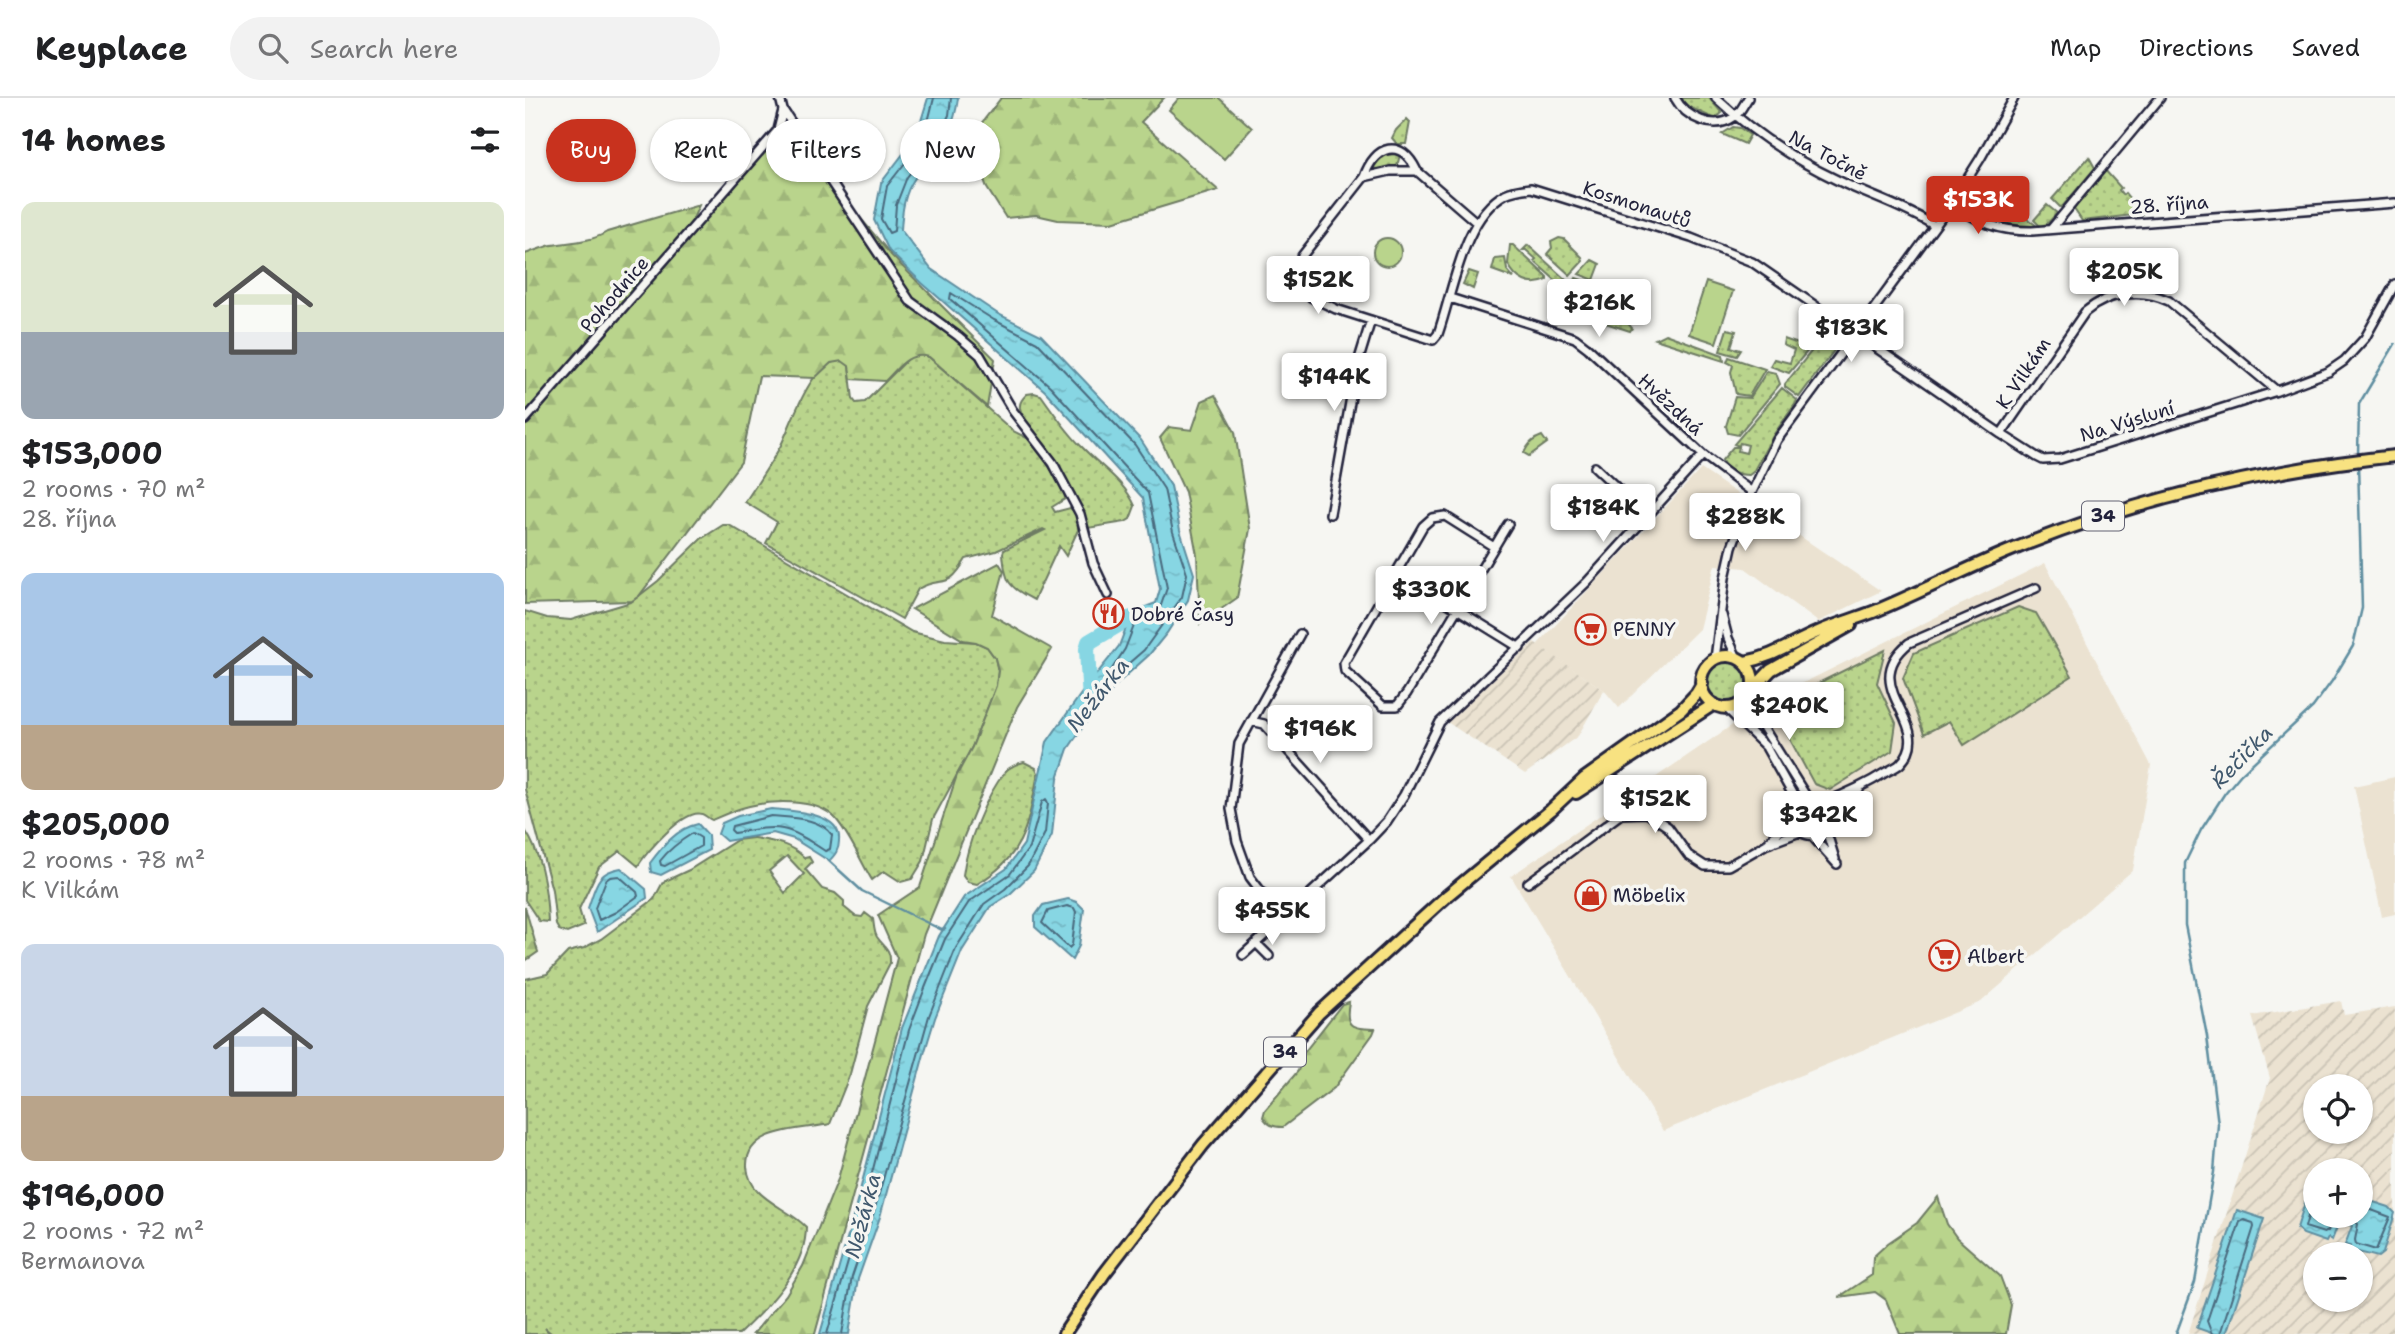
<!DOCTYPE html>
<meta charset="utf-8">
<style>
:root{--surface:#fff;--page:#f2f2f2;--text:#202124;--muted:#757577;--line:#e0e0e0;--accent:#c8321e}
body{margin:0;font-family:"Shantell Sans",sans-serif;background:var(--page);color:var(--text);height:100vh;display:flex;flex-direction:column;font-size:26px;white-space:nowrap}
*{box-sizing:border-box;margin:0}
p{font-size:23px;color:var(--muted)}
.icon{flex:none;width:38px;height:38px;fill:none;stroke:currentColor;stroke-width:2;stroke-linecap:round;stroke-linejoin:round}
.map{position:relative;flex:1;overflow:hidden}
.sheet{display:flex;flex-direction:column;background:var(--surface);width:525px}
.sheet>*{flex:none}
.banner{position:absolute;left:21px;top:21px;width:665px;height:63px;display:flex;gap:14px}
.tools{position:absolute;left:1778px;top:976px;display:grid;gap:14px}
.tools a{display:grid;place-items:center;width:70px;height:70px;border-radius:50%;background:var(--surface);box-shadow:0 2px 5px #0004;font-size:35px}
.price{position:absolute;translate:-50% -60px;padding:0 16px;border-radius:7px;background:#fff;color:#222;font-size:23px;line-height:46px;filter:drop-shadow(0 2px 4px #0008)}
.price::after{content:'';position:absolute;left:50%;top:42px;width:21px;height:16px;margin-left:-10px;background:inherit;clip-path:polygon(0 0,100% 0,50% 100%)}
.price.current{background:var(--accent);color:#fff}
ul{padding:0;list-style:none}
li{display:grid;align-content:center;gap:14px;height:371px;padding:0 21px}
li span{display:grid;place-items:center;height:217px;border-radius:14px;color:#555}
li>.icon{margin-inline-start:auto}
span .icon{width:126px;height:126px;fill:#fffc;stroke-width:1}
li b{font-size:30px}
h2{display:flex;justify-content:space-between;align-items:center;height:84px;padding:0 21px;font-size:30px}
.chip{padding:0 24px;border-radius:32px;background:var(--surface);box-shadow:0 2px 5px #0004;font-size:24px;line-height:63px}
.chip.current{background:var(--accent);color:#fff}
header{display:flex;align-items:center;gap:42px;box-sizing:border-box;height:98px;padding:0 35px;background:var(--surface);border-bottom:2px solid var(--line)}
header strong{font-size:33px}
nav{display:flex;gap:38px;margin-inline-start:auto;font-size:24px}
.search{width:490px;height:63px;background:var(--page);display:flex;align-items:center;gap:18px;box-sizing:border-box;padding:0 24px;border-radius:38px;color:var(--muted);font-size:26px}
main{display:flex;flex:1;min-height:0}
.map>svg:first-child{display:block}
.built{fill:#ebe2d1}
.industrial{fill:url(#industrial-furrows);fill-rule:evenodd}
.grass{fill:url(#grass-dots);stroke:#6e7b64;stroke-width:2;fill-rule:evenodd}
.forest{fill:url(#forest-firs);stroke:#6e7b64;stroke-width:2}
.garden{fill:#b9d48c;stroke:#6e7b64;stroke-width:2}
.water{fill:url(#water-ripples);stroke:#5f8ea0;stroke-width:2}
.lines{fill:none;stroke-linecap:round;stroke-linejoin:round}
.shore{stroke:#4a6a7e;stroke-width:2}
.stream{stroke:#5f8ea0;stroke-width:2.5}
.river{stroke:#87d6e3;stroke-width:16}
.minor-casing{stroke:#22223b;stroke-width:12}
.primary-casing{stroke:#22223b;stroke-width:16}
.minor{stroke:#f6f6f2;stroke-width:7}
.primary{stroke:#f8e281;stroke-width:10}
.labels{text-anchor:middle;stroke-width:7;stroke-linejoin:round;paint-order:stroke}
.shield{fill:#f6f6f2;stroke:#626272;stroke-width:2}
.shield-label{font-size:18px;font-weight:bold;fill:#22223b}
.street-label{font-size:19px;fill:#22223b;stroke:#f6f6f2}
.poi-label{font-size:19px;fill:#22223b;stroke:#f6f6f2;text-anchor:start}
.water-label{font-size:21px;font-style:italic;fill:#40586d;stroke:#f6f6f2}
</style>
<header>
<strong>Keyplace</strong>
<div class="search"><svg class="icon" aria-label="search" viewBox="0 0 24 24"><circle cx="10" cy="10" r="6"/><path d="M15 15l6 6"/></svg>Search here</div>
<nav><a>Map</a><a>Directions</a><a>Saved</a></nav>
</header>
<main>
<section class="sheet">
<h2>14 homes<svg class="icon" aria-label="filters" viewBox="0 0 24 24"><path d="M4 7h16M4 17h16"/><circle cx="9" cy="7" r="2"/><circle cx="15" cy="17" r="2"/></svg></h2>
<ul>
<li><span style="background:linear-gradient(#dfe7d0 60%,#9aa5b1 0)"><svg class="icon" aria-label="home" viewBox="0 0 24 24"><path d="M3 11l9-7 9 7M6 9v11h12V9"/></svg></span><div><b>$153,000</b><p>2 rooms · 70 m²</p><p>28. října</p></div></li>
<li><span style="background:linear-gradient(#a9c7e8 70%,#b9a48a 0)"><svg class="icon" aria-label="home" viewBox="0 0 24 24"><path d="M3 11l9-7 9 7M6 9v11h12V9"/></svg></span><div><b>$205,000</b><p>2 rooms · 78 m²</p><p>K Vilkám</p></div></li>
<li><span style="background:linear-gradient(#c9d6e8 70%,#b9a48a 0)"><svg class="icon" aria-label="home" viewBox="0 0 24 24"><path d="M3 11l9-7 9 7M6 9v11h12V9"/></svg></span><div><b>$196,000</b><p>2 rooms · 72 m²</p><p>Bermanova</p></div></li>
</ul>
</section>
<div class="map">
<svg width="1870" height="1236" viewBox="0 0 1870 1236">
<defs>
<pattern id="industrial-furrows" width="10" height="10" patternUnits="userSpaceOnUse" patternTransform="scale(1.75)"><rect width="10" height="10" fill="#ebe2d1"/><path d="M-1 1l2-2M0 10L10 0M9 11l2-2" fill="none" stroke="#c9c2b4"/></pattern>
<pattern id="grass-dots" width="8" height="8" patternUnits="userSpaceOnUse" patternTransform="scale(1.75)"><rect width="8" height="8" fill="#b9d48c"/><path d="M2 2h.1M6 6h.1" fill="none" stroke="#9fb67a" stroke-width="1.8" stroke-linecap="round"/></pattern>
<pattern id="forest-firs" width="22" height="20" patternUnits="userSpaceOnUse" patternTransform="scale(1.75)"><rect width="22" height="20" fill="#b9d48c"/><path d="M5 1l3.5 6h-7zM16 11l3.5 6h-7z" fill="#9fb67a"/></pattern>
<pattern id="water-ripples" width="26" height="14" patternUnits="userSpaceOnUse" patternTransform="scale(1.75)"><rect width="26" height="14" fill="#87d6e3"/><path d="M2 4q2-2 4 0t4 0M15 11q2-2 4 0t4 0" fill="none" stroke="#74b7c4"/></pattern>
</defs>
<rect width="100%" height="100%" fill="#f6f6f2"/>
<filter id="ink" filterUnits="userSpaceOnUse"><feTurbulence type="fractalNoise" baseFrequency=".0143" numOctaves="2"/><feDisplacementMap in="SourceGraphic" scale="14" xChannelSelector="R" yChannelSelector="G"/><feConvolveMatrix kernelMatrix="1 2 1 2 8 2 1 2 1" color-interpolation-filters="sRGB"/></filter>
<g filter="url(#ink)">
<!-- built -->
<path class="built" d="M1176 371 1356 493 1293 524 1220 470 1190 467 1174 531 1094 610 1079 592 1012 547Z
M1520 465 1626 667 1608 772 1456 904 1138 1033 986 778 1244 602Z
M1870 679V816L1857 819 1829 688Z"/>
<!-- industrial -->
<path class="industrial" d="M1009 544 1079 592 1053 638 1000 676 922 624Z
M1816 903 1819 917 1870 909V1236H1663L1745 980 1727 918ZM1790 989H1836V1034H1790ZM1790 1073H1836V1118H1790ZM1790 1157H1836V1202H1790Z"/>
<!-- grass -->
<path class="grass" d="M1157 0H1184L1197 15 1190 21 1160 7Z
M882 21 885 24 881 46H872L867 40 871 32Z
M1208 29 1215 30 1225 37 1220 46 1197 36Z
M870 56 875 57 872 68 852 71 848 70V65L857 58Z
M1564 59 1570 70 1537 109H1535L1527 101Z
M1579 71 1596 90 1594 92 1598 97 1600 95 1617 116 1557 123 1549 111 1551 108Z
M1453 84 1512 128 1511 129 1474 127 1450 113 1447 110 1450 109 1447 96Z
M1522 107 1532 115 1522 126 1515 128 1509 122Z
M1034 140 1039 141 1057 159 1058 163 1045 177 1022 156 1027 150 1026 144Z
M985 147H988L1022 179V182C1005 190 991 182 983 166Z
M1003 147 1042 183 1037 188 1009 163 1011 161 1001 152H998Z
M980 160 982 172 989 180 967 172 970 161Z
M1067 162 1075 166 1069 182 1054 176Z
M944 173 953 176 948 191 938 186Z
M1051 180 1069 186 1065 201 1049 185Z
M1044 185 1072 211 1067 217 1054 205 1056 201 1054 197H1046L1039 191Z
M1075 214 1101 223 1107 230 1105 233 1071 222 1069 218Z
M1309 225 1318 232 1319 239 1274 299 1260 289V286Z
M1202 231 1211 233 1206 249 1216 252 1212 258 1195 253Z
M1140 236 1198 257 1199 263 1130 241Z
M1259 241 1285 250 1264 275 1245 268 1249 261 1265 265 1269 252 1258 247Z
M396 256 404 259 488 333 508 343 539 392 540 401 527 409 530 414 545 410 552 416 553 432 541 458 534 448 509 502C483 489 480 484 478 455L479 452 520 432 518 431 471 453 441 461C422 494 418 477 393 491L377 521 241 445 252 424 220 404C232 386 244 368 255 349 267 327 287 254 321 264L324 268 328 301 331 305 340 304 387 257Z
M1204 259 1240 271 1224 298 1211 296 1206 274 1208 267 1202 264Z
M1242 273 1251 275 1255 286 1213 337 1203 335 1201 328 1210 299 1225 300Z
M1257 290 1272 302 1271 305 1249 336 1228 374 1224 377C1213 377 1200 372 1197 362L1208 349H1214L1213 353 1221 355 1223 347 1215 345 1214 348 1209 346Z
M509 295 516 297C529 315 542 335 558 350 576 369 600 384 610 408L605 421 600 424 563 430C554 410 547 389 535 370 525 353 499 330 495 310 494 304 498 300 502 296Z
M1017 338 1022 345 1004 358 999 355C1004 345 1008 341 1017 338Z
M198 427H204L387 534 420 542 451 544 462 549 470 560 473 573 471 588 447 649 408 721 398 763 387 781 376 784 359 773 347 782C335 762 326 739 311 721 292 699 243 702 217 710 207 713 196 718 187 722 186 722 178 716 177 716 160 710 121 754 113 768L95 753 74 769 54 811 59 828 42 835 34 832 31 827 27 792 0 691V513L22 520 46 522 106 504 133 483 176 441Z
M1493 509 1511 515 1547 578 1439 647 1424 623 1399 636 1378 580 1389 555Z
M1360 552 1352 585 1371 625 1367 653 1305 692 1289 686 1247 608Z
M1182 583a20 20 0 1 1 40 0a20 20 0 1 1-40 0Z
M499 664 511 670 513 675C503 726 500 758 452 786L443 784 438 777C442 746 460 699 480 674 485 668 491 666 499 664Z
M1273 719a13 13 0 1 1 26 0a13 13 0 1 1-26 0Z
M0 732C17 757 22 794 23 824L14 823 0 802Z
M228 740C249 743 264 745 280 760L284 759 287 764 280 771 297 791 310 795 319 803V809L330 818 337 819 340 815 348 821C349 827 349 834 352 839 359 849 366 851 365 865L343 908 325 976 305 1026C278 1032 220 1029 222 1069 223 1078 226 1086 233 1093 247 1108 267 1114 281 1129 281 1171 242 1210 214 1236H27L20 1230 25 1236H0V881L22 876 43 854 59 850 76 841 129 801 138 784 164 772 212 742ZM262 758 279 776 260 795 244 773Z"/>
<!-- forest -->
<path class="forest" d="M476 0H639L616 24 693 92 587 124 533 122 511 117 481 120 462 90 445 40Z
M253 32H271L314 94 366 157 470 261 462 309 404 259C384 253 373 270 360 283L326 281 324 268 317 263 306 265 290 280 234 278 216 364 114 498 107 503 0 506V156C9 153 18 149 27 147 46 144 66 144 82 134L174 107 161 137Z
M690 297 710 334 725 431 712 500 675 526 672 457 660 394 635 340 644 329 667 332 677 303Z
M474 465 479 473 467 517 527 551 492 609 399 836 290 1236H228L261 1197 278 1168 313 1081 372 860 353 817 395 789 432 677 447 649 471 588 473 573 470 560 462 549 451 544 438 542 387 511Z
M0 809 13 854 0 863Z
M824 904C819 930 827 930 850 931L848 936 809 990 758 1029C748 1029 743 1027 738 1019L740 1012 773 973 778 956 817 906Z
M1413 1099 1422 1126 1432 1140 1475 1178 1486 1207 1481 1236H1375L1361 1202 1350 1194 1314 1199 1347 1177 1348 1159 1363 1145 1392 1125Z"/>
<!-- garden -->
<path class="garden" d="M654 0H694L727 30 699 61 644 12Z
M848 154a14 14 0 1 1 28 0a14 14 0 1 1-28 0Z
M1181 184 1208 193 1191 245 1164 236Z"/>
<!-- water -->
<path class="water" d="M403 0H433C428 41 411 49 390 80 379 95 377 114 376 132L406 171 473 216 516 237 616 342 646 388 655 432 669 476 663 502 642 535 624 557 594 584 568 614 543 651 533 680 527 737 509 773 485 796 465 809 437 853 410 920 399 956 355 1119 333 1181 324 1236H295L325 1131 377 930 414 838 439 799 481 771 499 746 522 644 558 593 594 548 607 514 631 505 635 491 618 400 520 293 397 185 364 153 349 122 356 85 381 52 395 26Z
M246 711C266 713 317 714 314 743 314 752 310 757 304 763L269 741 248 735 201 743 193 736 197 725 213 718Z
M173 726 183 737 184 752 136 777 126 774 125 765C137 749 152 730 173 726Z
M96 770 121 791 122 800 72 834 63 810C71 788 71 774 96 770Z
M543 801 552 804 559 811 554 848 547 862 510 829V818L518 807Z
M1790 1086V1118H1821L1819 1125 1814 1124 1807 1142 1803 1140 1801 1144 1778 1136 1772 1130 1784 1092Z
M1836 1100 1864 1109 1870 1115 1858 1155 1853 1159 1825 1152V1148L1820 1147 1827 1128 1822 1126 1824 1118H1836Z
M1712 1112 1739 1121 1701 1236H1689L1672 1230Z"/>
<g class="lines">
<!-- shore -->
<path class="shore" d="M409 0 402 28 387 56 362 88 356 121 364 135 369 133 371 107 382 79 413 40 424 17 426 0
M426 195 469 222 512 244 610 347 639 391 648 434 662 476 657 499 619 552 589 578 585 577V574L600 551 612 520 635 510 642 490 623 395 525 288 425 201Z
M246 718C266 720 295 719 307 737L305 751 300 753C260 726 256 727 209 735L206 732 207 728Z
M168 735 176 740V748L140 768 136 767 135 763C144 751 155 743 168 735Z
M94 778 112 794 113 798 91 814 74 822 70 810 81 782 85 779Z
M542 808 549 810 551 814 547 847 544 850 517 825 523 813Z
M1790 1094 1780 1129 1799 1135 1803 1133 1810 1118
M1823 1118 1833 1126 1830 1142 1831 1146 1851 1152 1865 1119 1836 1108
M302 1236 332 1133 384 932 400 890 420 841 444 804 485 776 504 750 517 704 521 701 523 705 520 735 503 768 480 791 459 806 431 850 404 918 348 1117 327 1179 317 1236
M1687 1236 1682 1223 1715 1124 1719 1122 1728 1125 1729 1129 1695 1236"/>
<!-- stream -->
<path class="stream" d="M1833 358 1834 306 1870 246
M304 763 337 793 417 832 420 831
M1651 1236 1670 1184 1689 1074 1693 1026 1682 938 1660 827V765L1676 732 1700 695 1716 676 1788 609 1807 583 1828 548 1837 510 1833 365"/>
<!-- river -->
<path class="river" d="M565 604 562 551 564 544 603 521 623 516"/>
<defs>
<path id="minor" d="M1150 0C1161 20 1189 33 1209 19 1215 15 1219 6 1223 0
M1191 0C1227 34 1268 61 1312 82 1344 98 1379 108 1410 128
M258 12 385 203 433 238 455 257 488 313 528 365 555 416 568 465 583 497
M839 79 865 73H892
M1427 105C1455 125 1472 133 1507 133L1870 105
M951 124 892 73C876 39 850 47 839 79L777 158 772 177 774 184 786 199 811 211 908 242 913 236C928 194 938 119 980 96 988 92 997 91 1006 90L1166 140 1227 164 1476 336 1512 359 1518 362 1535 361 1752 293 1803 274 1819 263 1840 240 1870 186
M1526 131 1635 0
M925 200 1050 240 1063 250 1178 357 1227 394
M0 322 253 32 258 12 255 0
M1476 336 1560 214C1583 194 1617 190 1644 203L1752 293
M1070 369 1122 418
M805 416 831 271 846 222
M969 449 920 418 907 420 898 428 819 565 820 573 858 608H872L882 595 983 426
M868 482 911 498 995 550
M1197 517 1203 540 1212 560
M1190 561 1200 480 1207 449 1227 394 1252 342 1427 105 1455 61 1489 0
M1221 602 1283 701C1319 701 1307 751 1275 734L1268 720 1273 706 1283 701
M1201 610 1241 649 1273 706
M726 623 739 626 844 742
M1298 705C1321 696 1341 687 1361 674 1365 672 1372 669 1375 666 1414 626 1329 590 1384 545L1511 490
M1305 722 1334 692
M1301 732 1310 761
M1287 738 1312 766
M1243 744 1268 720
M1003 785 1096 716 1122 715 1143 729 1163 757 1180 768H1203L1240 747 1275 734
M757 821 725 779 712 743 706 711 714 646 775 536
M731 845 744 858
M718 857 844 742 862 723 879 697 915 624 1062 484 1178 357"/>
<path id="primary" d="M1176 584a26 26 0 1 1 52 0a26 26 0 1 1-52 0Z
M1220 564C1248 559 1267 545 1293 534 1311 526 1330 521 1348 514 1394 495 1438 472 1484 453 1608 402 1737 372 1870 358
M1227 592 1246 572 1326 527
M1051 695 1189 606
M539 1236 579 1176 678 1047 794 915 923 797 1026 712 1060 680 1156 612 1171 596 1177 586"/>
</defs>
<!-- minor casing -->
<use href="#minor" class="minor-casing"/>
<!-- primary casing -->
<use href="#primary" class="primary-casing"/>
<!-- minor -->
<use href="#minor" class="minor"/>
<!-- primary -->
<use href="#primary" class="primary"/>
</g>
</g>
<!-- icons -->
<defs>
<symbol id="restaurant-ring" viewBox="-11 -11 22 22"><circle r="9.5" fill="#f6f6f2" stroke="#c8321e" stroke-width="1.5"/><path d="M-5-6h1v4h1v-4h1v4h1v-4h1v5L-1.5 .5V6h-2V.5L-5-1ZM5-6V6H3V1.5H1.5Q1.5-4 5-6Z" fill="#c8321e"/></symbol>
<symbol id="supermarket-ring" viewBox="-11 -11 22 22"><circle r="9.5" fill="#f6f6f2" stroke="#c8321e" stroke-width="1.5"/><path d="M-6-5.5h2.5l.6 2H6L4.5 2H-2.5L-4.4-4H-6ZM-1.5 3.2a1.3 1.3 0 1 0 .1 0ZM3 3.2a1.3 1.3 0 1 0 .1 0Z" fill="#c8321e"/></symbol>
<symbol id="shop-ring" viewBox="-11 -11 22 22"><circle r="9.5" fill="#f6f6f2" stroke="#c8321e" stroke-width="1.5"/><path d="M-5-2.5h2.3a2.7 3.5 0 0 1 5.4 0H5L5.5 6h-11ZM-1.5-2.5h3a1.5 2.3 0 0 0-3 0Z" fill="#c8321e"/></symbol>
</defs>
<g fill-rule="evenodd">
<use href="#restaurant-ring" x="566" y="498" width="35" height="35"/>
<use href="#supermarket-ring" x="1048" y="514" width="35" height="35"/>
<use href="#shop-ring" x="1048" y="780" width="35" height="35"/>
<use href="#supermarket-ring" x="1402" y="840" width="35" height="35"/>
</g>
<g class="labels">
<!-- shield labels -->
<g class="shield">
<rect x="1557" y="403.5" width="42" height="29" rx="5"/>
<rect x="739" y="939.5" width="42" height="29" rx="5"/>
</g>
<g class="shield-label">
<text x="1578" y="424">34</text>
<text x="760" y="960">34</text>
</g>
<!-- street labels -->
<g class="street-label">
<text transform="translate(1303 57) rotate(28)" y="7">Na Točně</text>
<text transform="translate(1112 106) rotate(18)" y="7">Kosmonautů</text>
<text transform="translate(1644 106) rotate(-4)" y="7">28. října</text>
<text transform="translate(89 196) rotate(-49)" y="7">Pohodnice</text>
<text transform="translate(1498 275) rotate(-56)" y="7">K Vilkám</text>
<text transform="translate(1146 306) rotate(43)" y="7">Hvězdná</text>
<text transform="translate(1602 323) rotate(-17)" y="7">Na Výsluní</text>
</g>
<!-- poi labels -->
<g class="poi-label">
<text x="606" y="523">Dobré Časy</text>
<text x="1088" y="538">PENNY</text>
<text x="1088" y="804">Möbelix</text>
<text x="1442" y="865">Albert</text>
</g>
<!-- water labels -->
<g class="water-label">
<text transform="translate(573 597) rotate(-52)" y="7">Nežárka</text>
<text transform="translate(1717 659) rotate(-46)" y="7">Řečička</text>
<text transform="translate(338 1118) rotate(-75)" y="7">Nežárka</text>
</g>
</g>
</svg>
<div class="tools">
<a><svg class="icon" aria-label="locate" viewBox="0 0 24 24"><circle cx="12" cy="12" r="6"/><path d="M12 2v4M12 18v4M2 12h4M18 12h4"/></svg></a>
<a>+</a>
<a>−</a>
</div>
<b class="price current" style="left:1453px;top:138px">$153K</b>
<b class="price" style="left:1599px;top:210px">$205K</b>
<b class="price" style="left:793px;top:218px">$152K</b>
<b class="price" style="left:1074px;top:241px">$216K</b>
<b class="price" style="left:1326px;top:266px">$183K</b>
<b class="price" style="left:809px;top:315px">$144K</b>
<b class="price" style="left:1078px;top:446px">$184K</b>
<b class="price" style="left:1220px;top:455px">$288K</b>
<b class="price" style="left:906px;top:528px">$330K</b>
<b class="price" style="left:1264px;top:644px">$240K</b>
<b class="price" style="left:795px;top:667px">$196K</b>
<b class="price" style="left:1130px;top:737px">$152K</b>
<b class="price" style="left:1293px;top:753px">$342K</b>
<b class="price" style="left:747px;top:849px">$455K</b>
<div class="banner">
<a class="chip current">Buy</a>
<a class="chip">Rent</a>
<a class="chip">Filters</a>
<a class="chip">New</a>
</div>
</div>
</main>
